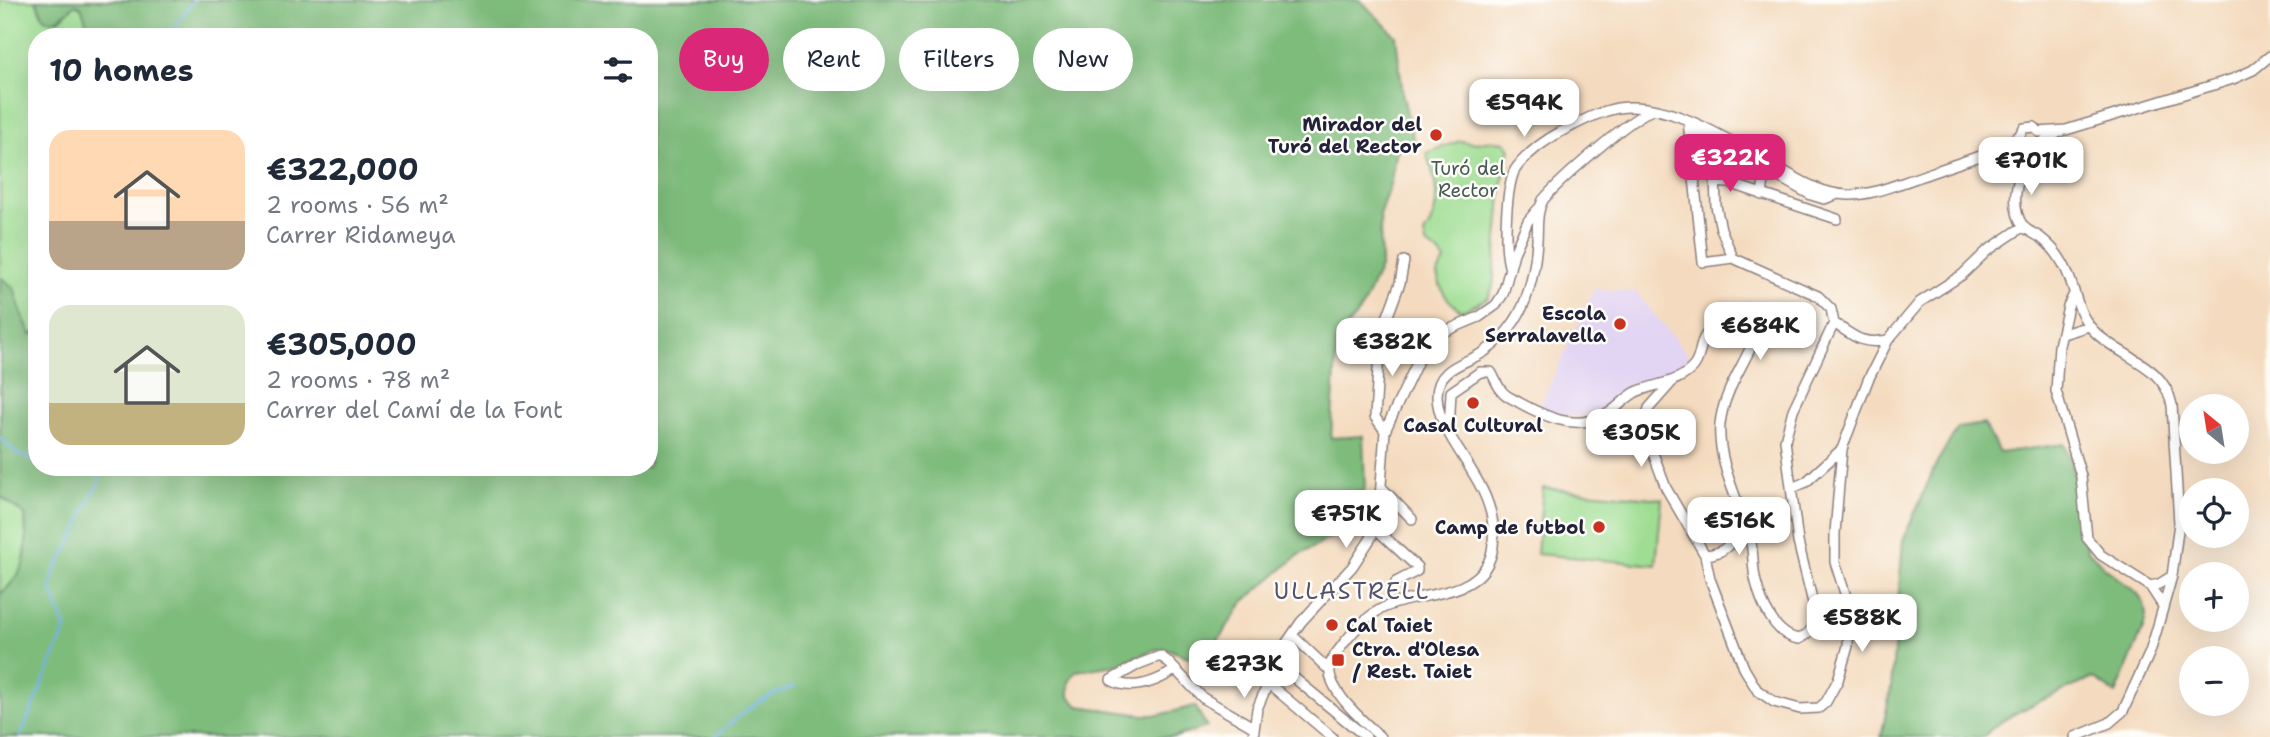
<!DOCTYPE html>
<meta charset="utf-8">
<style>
:root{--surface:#fff;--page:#f2f2f3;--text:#1f2937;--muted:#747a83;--accent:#db2777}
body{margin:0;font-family:"Shantell Sans",sans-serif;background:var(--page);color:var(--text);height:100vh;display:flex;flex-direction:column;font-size:26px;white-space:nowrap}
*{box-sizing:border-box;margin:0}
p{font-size:23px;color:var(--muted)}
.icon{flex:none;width:38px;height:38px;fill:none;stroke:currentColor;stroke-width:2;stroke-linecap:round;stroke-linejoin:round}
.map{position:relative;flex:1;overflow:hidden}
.panel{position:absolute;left:28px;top:28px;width:630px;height:448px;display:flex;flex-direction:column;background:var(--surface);border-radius:28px;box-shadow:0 7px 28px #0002}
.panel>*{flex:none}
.top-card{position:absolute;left:679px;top:28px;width:665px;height:63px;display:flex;gap:14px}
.needle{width:46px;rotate:330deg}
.fabs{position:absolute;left:2179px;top:394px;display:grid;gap:14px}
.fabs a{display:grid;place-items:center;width:70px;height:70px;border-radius:50%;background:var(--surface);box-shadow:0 7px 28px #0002;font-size:35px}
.price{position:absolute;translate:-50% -60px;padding:0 16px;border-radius:14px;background:#fff;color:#222;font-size:23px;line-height:46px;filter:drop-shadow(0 2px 4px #0008)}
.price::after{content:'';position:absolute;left:50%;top:42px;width:21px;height:16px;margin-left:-10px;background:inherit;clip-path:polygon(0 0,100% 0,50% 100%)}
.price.on{background:var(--accent);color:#fff}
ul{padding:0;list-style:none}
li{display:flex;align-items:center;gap:21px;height:175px;padding:0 21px}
li span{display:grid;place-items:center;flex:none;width:196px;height:140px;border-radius:21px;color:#555}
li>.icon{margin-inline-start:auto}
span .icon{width:84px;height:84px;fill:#fffc;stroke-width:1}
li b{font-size:30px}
h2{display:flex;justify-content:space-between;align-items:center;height:84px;padding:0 21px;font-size:30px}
.tag{padding:0 24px;border-radius:32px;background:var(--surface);box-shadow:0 7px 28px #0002;font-size:24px;line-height:63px}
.tag.on{background:var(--accent);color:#fff}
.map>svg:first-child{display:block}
.built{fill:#e2d4f3}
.green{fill:#9edd92;stroke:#608066;stroke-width:2}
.forest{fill:#7ebc7c;stroke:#506f5c;stroke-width:2}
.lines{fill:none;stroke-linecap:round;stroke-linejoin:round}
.stream{stroke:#75b3e8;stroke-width:2.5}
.minor-casing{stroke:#8b7e7d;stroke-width:12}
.minor{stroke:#fff;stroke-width:9}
.poi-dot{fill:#c8321e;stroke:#fdfcf7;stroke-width:2.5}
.labels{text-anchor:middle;stroke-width:5;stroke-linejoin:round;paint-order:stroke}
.poi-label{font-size:19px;font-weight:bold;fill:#22223b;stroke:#fdfcf7;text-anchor:end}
.park-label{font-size:19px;fill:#475a55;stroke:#fdfcf7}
.quarter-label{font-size:23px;letter-spacing:2px;fill:#535070;stroke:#fdfcf7}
</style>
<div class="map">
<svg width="2270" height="737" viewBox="0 0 2270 737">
<rect width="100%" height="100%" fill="#fdfcf7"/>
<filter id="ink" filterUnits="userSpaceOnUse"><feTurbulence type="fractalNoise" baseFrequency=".0143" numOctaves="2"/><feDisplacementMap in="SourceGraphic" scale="14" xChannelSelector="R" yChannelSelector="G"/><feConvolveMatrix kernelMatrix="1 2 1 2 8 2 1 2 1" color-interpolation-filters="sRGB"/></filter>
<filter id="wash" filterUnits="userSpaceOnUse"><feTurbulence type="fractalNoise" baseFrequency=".00686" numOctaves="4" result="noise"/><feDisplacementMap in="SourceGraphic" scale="28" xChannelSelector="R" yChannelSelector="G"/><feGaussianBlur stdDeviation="1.57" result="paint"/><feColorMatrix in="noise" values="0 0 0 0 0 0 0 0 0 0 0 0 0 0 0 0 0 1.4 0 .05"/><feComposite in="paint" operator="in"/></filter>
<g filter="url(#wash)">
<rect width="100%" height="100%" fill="#f4dbbf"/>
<!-- built -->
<path class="built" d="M1594 289 1636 292 1689 356 1677 372 1632 383 1596 412 1579 416 1551 413 1539 408Z"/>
<!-- green -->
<path class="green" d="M0 0H36L41 14 59 20 76 4 83 10 91 37H37V332L32 335 22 315 14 288 0 277Z
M1460 141C1476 146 1490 139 1505 142L1510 149 1502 184 1493 286 1488 298 1462 311C1447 301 1441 292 1437 274L1445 261 1438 252 1426 244 1424 234C1443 208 1437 181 1426 153Z
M1543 488 1662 499 1656 565 1537 554Z
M0 496 25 515C27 549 30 570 0 594Z"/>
<!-- forest -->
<path class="forest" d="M36 0H1360L1396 36 1403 97 1414 142 1401 145 1395 155 1391 181 1380 213 1381 265 1362 308 1337 339 1331 438 1363 436 1365 487 1356 511 1332 537 1299 555 1244 601 1217 642 1199 661 1165 648 1153 650 1116 665 1076 671 1069 682V696L1078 706 1145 715H1159L1195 706 1207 727 1175 737H0V594C30 570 27 549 25 515L0 496V277L14 288 22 315 31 335 37 333V467H649V37H91L81 6 76 4C64 12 60 25 44 18Z
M1984 424 1999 453 2064 444 2073 468 2078 513 2088 551 2105 568 2138 594 2144 604 2146 616 2143 629 2116 694 2093 678C2068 690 1997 716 1984 737H1881L1891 688 1903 540 1937 462 1958 428Z"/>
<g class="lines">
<!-- stream -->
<path class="stream" d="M168 37 194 0
M0 438 18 454 37 462
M20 737 66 628 51 588 54 572 77 531 88 502 99 482 101 467
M715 737C744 711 758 699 795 686"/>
</g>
</g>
<g filter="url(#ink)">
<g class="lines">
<defs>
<path id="minor" d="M1688 121 1703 262 1733 258
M1691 127 1708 133 1707 135H1692Z
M2060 132C2050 137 2040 142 2034 150 2018 169 2008 204 2023 226 2027 231 2036 234 2041 238 2049 244 2057 253 2062 262 2076 284 2074 310 2093 330 2119 358 2163 362 2172 405L2179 523 2172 576 2157 629 2150 652 2123 711 2109 723 2075 737
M1714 140 1716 206 1721 229 1733 258
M1714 143 1738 154 1811 195 1824 199 1838 194
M2002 147 2019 136 2024 128 2034 127 2039 132 2066 130 2233 79 2253 70 2270 56
M1715 182 1729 183 1837 219
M1762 195 1766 165
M1733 258 1818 296 1831 309 1834 323C1855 337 1862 345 1888 340
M1510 269C1503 249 1506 195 1513 174 1516 166 1523 160 1529 154 1543 141 1557 133 1574 125 1588 118 1602 111 1618 108 1670 100 1731 142 1775 166 1798 179 1820 194 1848 195 1867 196 1886 188 1905 182 1943 169 1982 153 2021 146
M2073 296 2068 306 2059 346 2056 391 2081 476 2087 538 2101 555 2150 586 2163 606
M2063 334 2089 326
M1672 382 1649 408 1646 419 1647 437 1666 488 1705 555 1710 579 1744 668 1757 690 1774 702 1800 709 1819 708 1826 702 1838 680 1848 646 1849 606 1835 562V533L1842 449 1868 380 1888 340 1920 302 1962 275 1987 251 2024 226
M1385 431 1375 417 1380 337 1400 283 1404 261
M1449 431 1451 392 1480 372H1491C1495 378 1497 386 1502 391 1506 397 1514 399 1520 403 1544 416 1573 430 1601 417 1615 412 1623 399 1636 392 1656 383 1679 384 1694 366 1702 356 1699 339 1709 332 1723 321 1751 330 1750 349 1738 374 1723 396 1720 424 1717 464 1740 502 1750 539 1754 552 1752 568 1756 582 1761 603 1775 636 1799 639 1811 634 1816 625 1815 611L1798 542 1785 440 1793 410 1834 323
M1381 487 1412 519
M1792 488 1806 482 1842 449
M1375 528 1417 567V571L1396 582
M1705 555C1730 553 1732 540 1743 519
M2150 586 2159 584 2172 576
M1292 635 1329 670
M1276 663 1366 737
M1175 670C1156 682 1132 692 1111 680L1139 664 1160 656 1166 660 1203 698 1253 727
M1268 683 1332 737
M1253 737 1257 709 1283 648 1301 622 1352 567 1371 538 1380 498 1385 431 1424 348 1438 334 1479 317 1496 305 1503 294 1514 253 1528 221 1538 209
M1380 737C1365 722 1325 690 1330 665 1332 657 1339 650 1344 643 1355 629 1367 616 1383 608 1415 592 1470 599 1488 563 1494 551 1494 539 1493 526 1489 476 1438 439 1437 396 1437 367 1465 364 1484 352 1496 344 1506 334 1514 322 1530 299 1535 269 1537 241 1538 227 1536 213 1543 200 1558 182 1634 114 1653 110"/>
</defs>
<!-- minor casing -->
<use href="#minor" class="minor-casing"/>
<!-- minor -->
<use href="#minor" class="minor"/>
</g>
</g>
<!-- markers -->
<g class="poi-dot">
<circle cx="1436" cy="135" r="7"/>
<circle cx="1620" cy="324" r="7"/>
<circle cx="1473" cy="403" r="7"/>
<circle cx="1599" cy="527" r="7"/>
<circle cx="1332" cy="625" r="7"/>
<rect x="1331" y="653" width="14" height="14" rx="3.5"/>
</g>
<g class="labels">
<!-- poi labels -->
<g class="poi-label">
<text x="1422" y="131">Mirador del<tspan x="1422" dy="22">Turó del Rector</tspan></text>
<text x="1606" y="320">Escola<tspan x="1606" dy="22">Serralavella</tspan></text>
<text x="1473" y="432" text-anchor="middle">Casal Cultural</text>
<text x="1585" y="534">Camp de futbol</text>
<text x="1346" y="632" text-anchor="start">Cal Taiet</text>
<text x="1352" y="656" text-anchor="start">Ctra. d'Olesa<tspan x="1352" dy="22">/ Rest. Taiet</tspan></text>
</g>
<!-- park labels -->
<g class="park-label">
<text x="1468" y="175">Turó del<tspan x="1468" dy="22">Rector</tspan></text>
</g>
<!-- quarter labels -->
<g class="quarter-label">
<text x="1352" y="599">ULLASTRELL</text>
</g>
</g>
</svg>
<div class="fabs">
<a><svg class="needle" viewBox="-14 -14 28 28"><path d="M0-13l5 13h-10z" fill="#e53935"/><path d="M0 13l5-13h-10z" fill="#747a83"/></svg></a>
<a><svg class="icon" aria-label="locate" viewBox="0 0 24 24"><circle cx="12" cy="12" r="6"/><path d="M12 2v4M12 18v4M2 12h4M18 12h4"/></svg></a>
<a>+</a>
<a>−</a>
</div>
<b class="price" style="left:1524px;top:139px">€594K</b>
<b class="price on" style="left:1730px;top:194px">€322K</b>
<b class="price" style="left:2031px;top:197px">€701K</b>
<b class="price" style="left:1760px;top:362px">€684K</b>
<b class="price" style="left:1392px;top:378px">€382K</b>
<b class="price" style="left:1641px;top:469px">€305K</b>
<b class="price" style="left:1346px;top:550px">€751K</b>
<b class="price" style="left:1739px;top:557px">€516K</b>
<b class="price" style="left:1862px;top:654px">€588K</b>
<b class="price" style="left:1244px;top:700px">€273K</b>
<div class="top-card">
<a class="tag on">Buy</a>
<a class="tag">Rent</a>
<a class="tag">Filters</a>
<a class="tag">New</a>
</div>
<section class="panel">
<h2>10 homes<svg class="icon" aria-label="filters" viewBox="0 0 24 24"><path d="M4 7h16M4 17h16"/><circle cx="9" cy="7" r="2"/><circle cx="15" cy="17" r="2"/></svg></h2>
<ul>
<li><span style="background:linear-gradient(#ffd9b3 65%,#b9a48a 0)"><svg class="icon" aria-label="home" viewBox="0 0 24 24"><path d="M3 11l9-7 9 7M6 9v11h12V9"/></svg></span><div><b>€322,000</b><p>2 rooms · 56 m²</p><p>Carrer Ridameya</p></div></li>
<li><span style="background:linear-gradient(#dfe7d0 70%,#c2b280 0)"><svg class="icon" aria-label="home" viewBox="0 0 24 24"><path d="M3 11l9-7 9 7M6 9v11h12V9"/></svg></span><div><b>€305,000</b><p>2 rooms · 78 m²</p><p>Carrer del Camí de la Font</p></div></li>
</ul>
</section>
</div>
